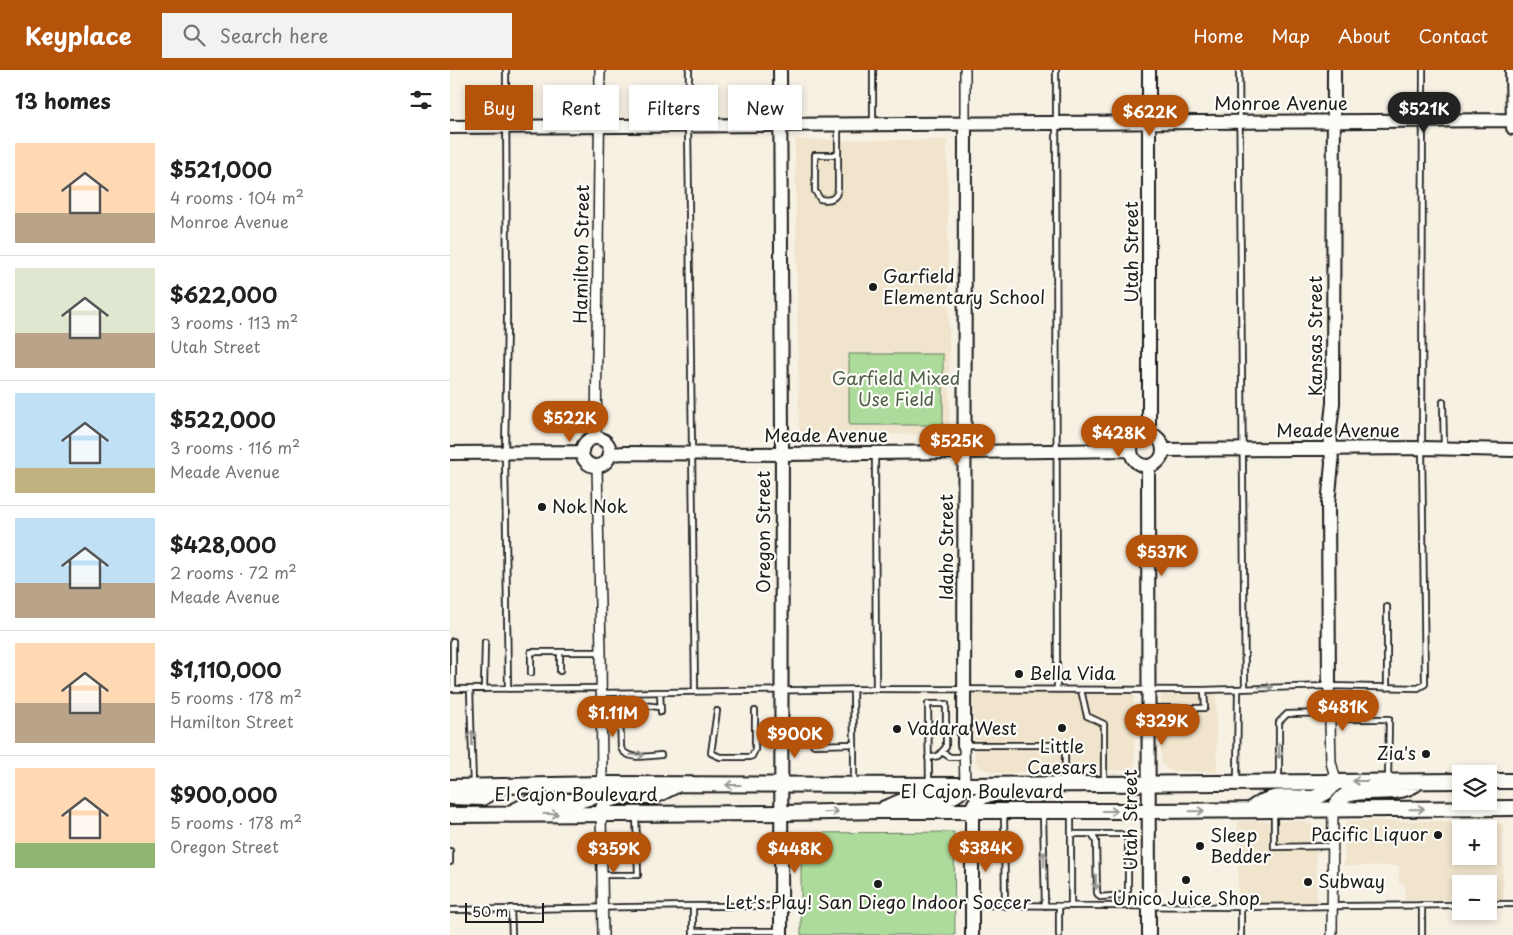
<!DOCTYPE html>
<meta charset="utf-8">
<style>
:root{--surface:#fff;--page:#f2f2f2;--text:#222;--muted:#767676;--line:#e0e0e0;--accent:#b45309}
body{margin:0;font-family:"Playpen Sans",sans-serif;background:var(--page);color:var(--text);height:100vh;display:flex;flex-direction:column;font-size:19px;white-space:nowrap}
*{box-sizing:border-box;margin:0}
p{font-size:16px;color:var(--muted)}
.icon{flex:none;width:28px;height:28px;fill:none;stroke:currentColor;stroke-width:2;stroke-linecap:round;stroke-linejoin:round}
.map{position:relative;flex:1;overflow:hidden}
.drawer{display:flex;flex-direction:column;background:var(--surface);width:450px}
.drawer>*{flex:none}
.hud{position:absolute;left:15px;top:15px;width:475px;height:45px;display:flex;gap:10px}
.fabs{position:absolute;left:1002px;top:695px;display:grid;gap:10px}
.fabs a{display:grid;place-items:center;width:45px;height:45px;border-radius:0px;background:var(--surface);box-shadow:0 2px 8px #0003;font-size:25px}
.scale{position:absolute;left:15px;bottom:12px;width:79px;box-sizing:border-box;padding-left:5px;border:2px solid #1c1c1c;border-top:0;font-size:14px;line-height:18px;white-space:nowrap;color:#1c1c1c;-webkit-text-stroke:4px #fdfcf7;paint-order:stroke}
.price{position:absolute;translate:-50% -42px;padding:0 11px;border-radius:18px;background:var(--accent);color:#fff;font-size:16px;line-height:32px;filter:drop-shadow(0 1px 2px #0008)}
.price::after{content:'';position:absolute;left:50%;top:30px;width:15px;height:11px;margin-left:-8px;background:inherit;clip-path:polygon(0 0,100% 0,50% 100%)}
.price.selected{background:#222;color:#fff}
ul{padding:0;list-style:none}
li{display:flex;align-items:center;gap:15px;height:125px;padding:0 15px}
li+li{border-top:1px solid var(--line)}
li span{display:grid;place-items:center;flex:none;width:140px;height:100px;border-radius:0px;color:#555}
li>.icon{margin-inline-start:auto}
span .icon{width:60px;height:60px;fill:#fffc;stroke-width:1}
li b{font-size:21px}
h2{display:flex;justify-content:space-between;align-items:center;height:60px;padding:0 15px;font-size:21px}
.chip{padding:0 18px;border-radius:0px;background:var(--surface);box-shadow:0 2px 8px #0003;font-size:18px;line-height:45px}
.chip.selected{background:var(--accent);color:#fff}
header{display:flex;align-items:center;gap:30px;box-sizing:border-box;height:70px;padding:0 25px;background:var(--accent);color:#fff}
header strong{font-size:24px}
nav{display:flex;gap:28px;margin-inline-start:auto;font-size:18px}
.search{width:350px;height:45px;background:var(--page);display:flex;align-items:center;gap:12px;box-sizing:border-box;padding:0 18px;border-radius:0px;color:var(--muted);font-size:19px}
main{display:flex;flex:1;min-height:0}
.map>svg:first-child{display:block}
.built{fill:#f0e4cd;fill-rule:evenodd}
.green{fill:#acdb9b;stroke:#647c5c}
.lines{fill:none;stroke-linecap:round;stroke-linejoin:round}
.lane-casing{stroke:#1c1c1c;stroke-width:8}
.street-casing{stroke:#1c1c1c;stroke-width:12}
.secondary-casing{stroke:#1c1c1c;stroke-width:16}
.primary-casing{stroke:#1c1c1c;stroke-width:18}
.lane{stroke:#fdfcf7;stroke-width:4.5}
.street{stroke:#fdfcf7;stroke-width:9}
.secondary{stroke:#fdfcf7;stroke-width:12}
.primary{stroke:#fdfcf7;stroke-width:14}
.oneway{stroke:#989794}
.poi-dot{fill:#1c1c1c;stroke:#fdfcf7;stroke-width:2}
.labels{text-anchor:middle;stroke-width:4.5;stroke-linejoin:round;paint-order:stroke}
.street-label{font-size:18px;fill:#1c1c1c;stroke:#fdfcf7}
.poi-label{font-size:18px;fill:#1c1c1c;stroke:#fdfcf7;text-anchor:start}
.park-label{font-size:18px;fill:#4e5f48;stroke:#fdfcf7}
</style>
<header>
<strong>Keyplace</strong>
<div class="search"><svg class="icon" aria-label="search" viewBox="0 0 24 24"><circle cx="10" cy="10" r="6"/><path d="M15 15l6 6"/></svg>Search here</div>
<nav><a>Home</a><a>Map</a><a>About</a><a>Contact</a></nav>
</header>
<main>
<section class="drawer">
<h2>13 homes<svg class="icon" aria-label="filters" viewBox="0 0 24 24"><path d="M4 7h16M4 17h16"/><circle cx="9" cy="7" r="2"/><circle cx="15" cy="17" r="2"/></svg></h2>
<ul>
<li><span style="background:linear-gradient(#ffd9b3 70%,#b9a48a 0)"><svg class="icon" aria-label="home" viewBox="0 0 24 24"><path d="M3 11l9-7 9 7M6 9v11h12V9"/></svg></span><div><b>$521,000</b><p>4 rooms · 104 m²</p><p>Monroe Avenue</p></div></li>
<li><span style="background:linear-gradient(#dfe7d0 65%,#b9a48a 0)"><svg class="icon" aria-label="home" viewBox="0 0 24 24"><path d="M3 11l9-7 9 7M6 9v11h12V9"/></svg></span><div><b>$622,000</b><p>3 rooms · 113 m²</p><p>Utah Street</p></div></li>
<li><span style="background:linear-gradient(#bfe0f5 75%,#c2b280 0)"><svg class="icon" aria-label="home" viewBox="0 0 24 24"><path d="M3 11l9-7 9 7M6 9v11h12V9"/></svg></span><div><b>$522,000</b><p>3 rooms · 116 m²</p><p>Meade Avenue</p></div></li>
<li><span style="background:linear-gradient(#bfe0f5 65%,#b9a48a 0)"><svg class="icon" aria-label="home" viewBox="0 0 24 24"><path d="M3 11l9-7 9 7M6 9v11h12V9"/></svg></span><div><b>$428,000</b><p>2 rooms · 72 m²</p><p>Meade Avenue</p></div></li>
<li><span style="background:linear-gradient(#ffd9b3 60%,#b9a48a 0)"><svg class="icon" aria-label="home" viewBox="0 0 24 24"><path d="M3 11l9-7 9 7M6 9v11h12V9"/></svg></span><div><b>$1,110,000</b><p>5 rooms · 178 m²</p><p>Hamilton Street</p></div></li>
<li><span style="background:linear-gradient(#ffd9b3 75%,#8fb573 0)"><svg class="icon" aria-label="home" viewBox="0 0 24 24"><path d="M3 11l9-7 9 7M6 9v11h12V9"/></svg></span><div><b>$900,000</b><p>5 rooms · 178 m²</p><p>Oregon Street</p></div></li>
</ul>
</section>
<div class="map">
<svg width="1063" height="865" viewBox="0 0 1063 865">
<rect width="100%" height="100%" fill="#f7f1e4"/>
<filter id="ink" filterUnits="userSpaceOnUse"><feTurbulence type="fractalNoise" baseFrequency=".02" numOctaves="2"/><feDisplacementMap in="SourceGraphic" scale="10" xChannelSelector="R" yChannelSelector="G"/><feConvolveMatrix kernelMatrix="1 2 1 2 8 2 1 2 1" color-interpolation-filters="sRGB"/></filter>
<g filter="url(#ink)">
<!-- built -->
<path class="built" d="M345 70H497L500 364 349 365Z
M607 620 684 622 685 694 684 698 680 700 551 703 537 701 531 698 525 691 523 622Z
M766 622 767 702 722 701 716 698 712 694 711 688V623Z
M788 751H845L856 752 864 756 866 764 867 832 788 833Z
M897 751H1047L1053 756V830L1039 829V814H1011V830H955V814L949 813V796H894L895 754ZM1011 759H1039V786H1011Z"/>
<!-- green -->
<path class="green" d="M399 284H493V355H399Z
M504 762 505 865H351V763Z"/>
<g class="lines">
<defs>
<path id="lane" d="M56 0 57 248 55 383 58 619
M239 0 238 56 245 622
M423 0V54
M606 0 607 620
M789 0 795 618
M388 56V118C387 129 380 131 370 129L365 121V85H388
M993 332 994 377
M425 383 426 619
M937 537V618
M3 571V619
M110 582V601
M81 603V582H151
M0 619 151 618
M20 619 23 715
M34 619 35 572
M631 620 637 646 654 654V713
M152 623 426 619 754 620 879 616 968 618 975 614 972 378 973 0
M210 623 211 642
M210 637 176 633 170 640 171 678C177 691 199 686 211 685
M699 638H755L754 620
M267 641 261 683 270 687H299L302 686 305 680V641
M881 649H939L938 710
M333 664H355L364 675 404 674 403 620
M404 674V713
M515 675H615V712
M492 682 500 687H514
M478 688 488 686 496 677V634H478L479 713
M787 711 788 619
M829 711V652L837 644 879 643
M824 741V777L882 776
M554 743 555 836
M593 743 595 836
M621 764H670L676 766 678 771V820L674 825 650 827 647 823 646 771 642 765
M0 781V792
M152 805H188L186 745
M1039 834H1063
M524 835 791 837 1011 835
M972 835V865
M621 836V743
M609 837V865
M791 837V865
M61 838 62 865
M0 840 243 836
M243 861H329
M243 865V836H330"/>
<path id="street" d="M515 0V54
M146 368 150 0
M147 396 151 582 152 714
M879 616 881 692 886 711
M514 675 515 715
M151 744 153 865
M882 865 883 740"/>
<path id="secondary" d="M330 0 332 366 331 865
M1062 0 1063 58
M0 57 1063 50
M699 364V0
M681 380a16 16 0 1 1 32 0a16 16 0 1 1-32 0Z
M132 382a14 14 0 1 1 28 0a14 14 0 1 1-28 0Z
M713 380 972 378 1063 380
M0 383 132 382
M160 384 175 383 332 384 681 380
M698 396 699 865
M879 616 878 434 882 394 880 359 883 333 884 0
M514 675 515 54
M522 742V865"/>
<path id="primary" d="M1039 711H1063
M0 717 152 714 515 715 1011 711
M0 727 32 728 50 717
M435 738C442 736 450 731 457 730 478 726 502 737 515 715
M800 740C820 722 838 728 863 728 874 725 880 721 886 711
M883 740C887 734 890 728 896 725 920 717 945 728 967 713
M522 742C526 722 544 723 561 723
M60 743 84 731H128L138 728 147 724 152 714
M151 744 155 733 158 730 173 726H205L225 716
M0 745 332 743 430 741H699L1063 738"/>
</defs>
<!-- lane casing -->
<use href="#lane" class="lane-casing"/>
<!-- street casing -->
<use href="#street" class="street-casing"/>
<!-- secondary casing -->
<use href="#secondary" class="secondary-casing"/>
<!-- primary casing -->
<use href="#primary" class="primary-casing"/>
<!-- lane -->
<use href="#lane" class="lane"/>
<!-- street -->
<use href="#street" class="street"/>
<!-- secondary -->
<use href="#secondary" class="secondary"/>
<!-- primary -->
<use href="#primary" class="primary"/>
</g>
<!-- one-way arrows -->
<defs><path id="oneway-shaft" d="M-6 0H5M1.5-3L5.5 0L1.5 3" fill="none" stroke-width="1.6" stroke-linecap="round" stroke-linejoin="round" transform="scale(1.25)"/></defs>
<g class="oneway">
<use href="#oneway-shaft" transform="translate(816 617) rotate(-1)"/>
<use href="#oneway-shaft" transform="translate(22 668) rotate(-91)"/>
<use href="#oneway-shaft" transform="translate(829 681) rotate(90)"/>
<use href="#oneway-shaft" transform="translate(187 685) rotate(1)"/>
<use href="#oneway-shaft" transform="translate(910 711) rotate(-180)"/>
<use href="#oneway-shaft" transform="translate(283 715) rotate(-180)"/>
<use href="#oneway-shaft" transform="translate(967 739) rotate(-1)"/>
<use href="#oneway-shaft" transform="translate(660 741)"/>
<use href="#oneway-shaft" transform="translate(747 741) rotate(-1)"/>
<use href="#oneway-shaft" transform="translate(381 742) rotate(-2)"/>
<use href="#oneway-shaft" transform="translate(101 744)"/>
<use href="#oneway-shaft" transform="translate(594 789) rotate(-91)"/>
<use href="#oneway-shaft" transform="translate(646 812) rotate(89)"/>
</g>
</g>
<!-- markers -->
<g class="poi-dot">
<circle cx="423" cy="217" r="5"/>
<circle cx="92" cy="437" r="5"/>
<circle cx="569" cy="604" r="5"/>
<circle cx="612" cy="658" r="5"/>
<circle cx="447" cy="659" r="5"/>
<circle cx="976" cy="684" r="5"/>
<circle cx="988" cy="765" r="5"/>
<circle cx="750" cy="776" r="5"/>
<circle cx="736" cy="810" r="5"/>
<circle cx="858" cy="812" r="5"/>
<circle cx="428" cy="814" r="5"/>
</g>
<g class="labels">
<!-- street labels -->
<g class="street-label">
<text x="831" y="40">Monroe Avenue</text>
<text transform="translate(682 182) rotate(-90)" y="6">Utah Street</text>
<text transform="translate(132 184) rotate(-89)" y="6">Hamilton Street</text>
<text transform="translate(866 266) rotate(-90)" y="6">Kansas Street</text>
<text x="888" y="367">Meade Avenue</text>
<text x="376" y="372">Meade Avenue</text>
<text transform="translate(314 462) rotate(-90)" y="6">Oregon Street</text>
<text transform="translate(497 477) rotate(-90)" y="6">Idaho Street</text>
<text x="532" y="728">El Cajon Boulevard</text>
<text x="126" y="731">El Cajon Boulevard</text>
<text transform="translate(681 750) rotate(-90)" y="6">Utah Street</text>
</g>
<!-- poi labels -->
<g class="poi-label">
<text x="433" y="213">Garfield<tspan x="433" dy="21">Elementary School</tspan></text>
<text x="102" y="443">Nok Nok</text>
<text x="579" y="610">Bella Vida</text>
<text x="457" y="665">Vadara West</text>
<text x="612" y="683" text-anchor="middle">Little<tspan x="612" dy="21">Caesars</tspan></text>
<text x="966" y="690" text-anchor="end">Zia's</text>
<text x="978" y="771" text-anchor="end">Pacific Liquor</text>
<text x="760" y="772">Sleep<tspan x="760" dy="21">Bedder</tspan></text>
<text x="868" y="818">Subway</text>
<text x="736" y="835" text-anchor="middle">Unico Juice Shop</text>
<text x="428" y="839" text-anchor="middle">Let's Play! San Diego Indoor Soccer</text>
</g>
<!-- park labels -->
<g class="park-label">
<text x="446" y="315">Garfield Mixed<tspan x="446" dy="21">Use Field</tspan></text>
</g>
</g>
</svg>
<div class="fabs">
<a><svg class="icon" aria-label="layers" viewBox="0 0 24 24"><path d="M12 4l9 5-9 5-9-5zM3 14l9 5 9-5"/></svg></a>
<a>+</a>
<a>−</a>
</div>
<div class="scale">50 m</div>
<b class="price selected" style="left:974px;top:64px">$521K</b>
<b class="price" style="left:700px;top:67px">$622K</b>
<b class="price" style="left:120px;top:373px">$522K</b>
<b class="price" style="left:669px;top:388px">$428K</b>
<b class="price" style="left:507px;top:396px">$525K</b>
<b class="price" style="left:712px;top:507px">$537K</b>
<b class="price" style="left:893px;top:662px">$481K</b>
<b class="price" style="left:163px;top:668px">$1.11M</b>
<b class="price" style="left:712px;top:676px">$329K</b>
<b class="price" style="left:345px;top:689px">$900K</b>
<b class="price" style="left:536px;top:803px">$384K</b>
<b class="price" style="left:164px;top:804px">$359K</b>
<b class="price" style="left:345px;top:804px">$448K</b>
<div class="hud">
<a class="chip selected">Buy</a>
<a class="chip">Rent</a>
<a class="chip">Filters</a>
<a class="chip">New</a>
</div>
</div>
</main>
